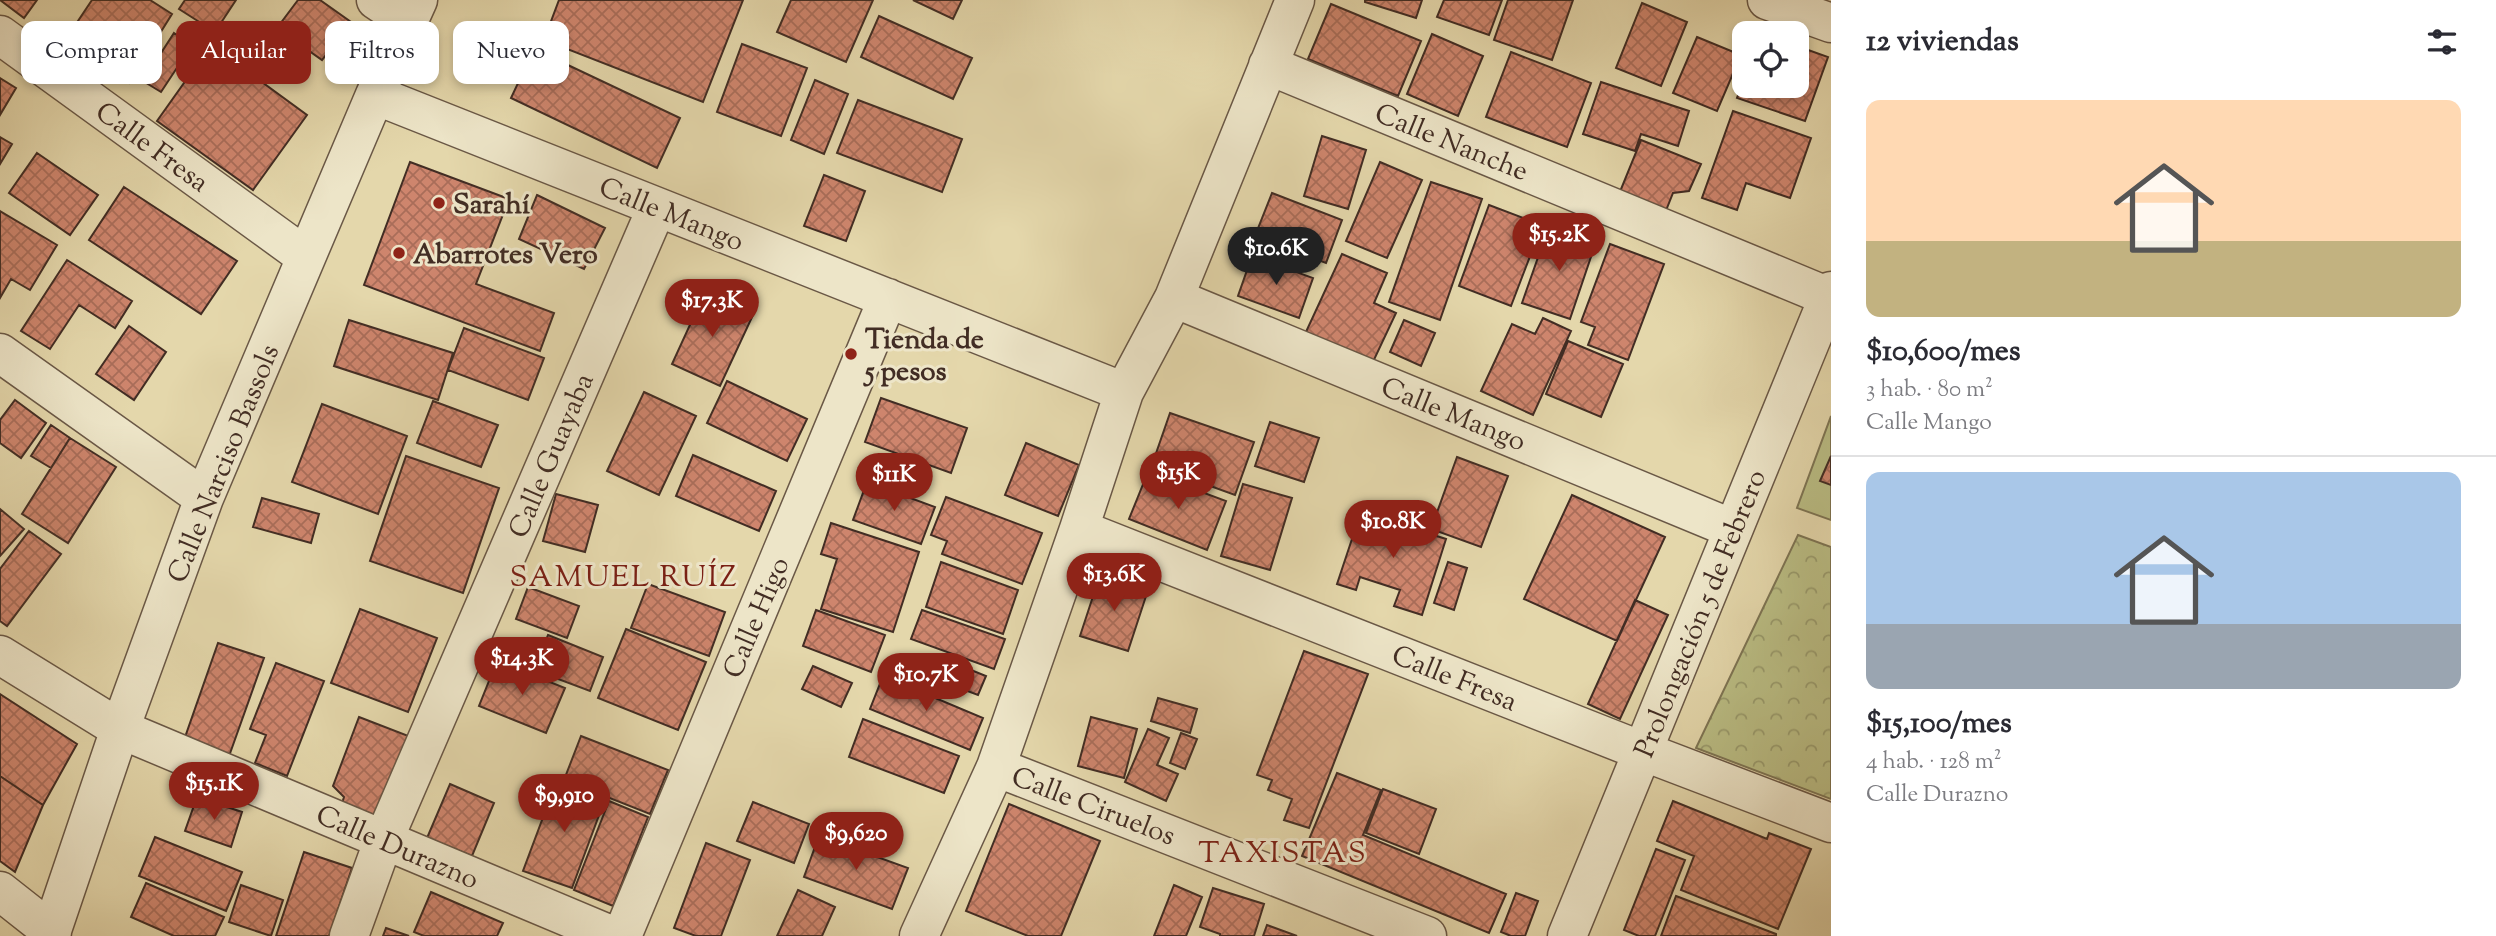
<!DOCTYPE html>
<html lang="es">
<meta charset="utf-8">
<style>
:root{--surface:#fff;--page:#f7f7f7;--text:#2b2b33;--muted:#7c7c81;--line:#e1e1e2;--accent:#8f2418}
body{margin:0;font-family:"Sorts Mill Goudy",serif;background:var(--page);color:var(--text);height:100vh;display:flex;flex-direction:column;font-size:26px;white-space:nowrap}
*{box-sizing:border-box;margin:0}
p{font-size:23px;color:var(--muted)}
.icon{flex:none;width:38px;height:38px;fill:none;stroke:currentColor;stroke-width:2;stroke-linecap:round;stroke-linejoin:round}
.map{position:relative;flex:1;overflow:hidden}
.side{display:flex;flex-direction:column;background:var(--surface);width:665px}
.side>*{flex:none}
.banner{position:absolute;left:21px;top:21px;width:665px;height:63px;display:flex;gap:14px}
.buttons{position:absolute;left:1732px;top:21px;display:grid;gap:14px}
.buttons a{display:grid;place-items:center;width:77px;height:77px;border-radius:14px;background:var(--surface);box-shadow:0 4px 10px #0003;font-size:35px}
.price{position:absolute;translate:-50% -60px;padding:0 16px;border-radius:24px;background:var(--accent);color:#fff;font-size:23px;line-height:46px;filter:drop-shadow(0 2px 4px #0008)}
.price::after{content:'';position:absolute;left:50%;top:42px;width:21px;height:16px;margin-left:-10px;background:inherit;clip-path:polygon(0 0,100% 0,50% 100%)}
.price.selected{background:#222;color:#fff}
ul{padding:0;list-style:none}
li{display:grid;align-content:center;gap:14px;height:371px;padding:0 35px}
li+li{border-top:2px solid var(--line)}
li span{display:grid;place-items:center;height:217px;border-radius:14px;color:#555}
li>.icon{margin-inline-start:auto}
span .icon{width:126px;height:126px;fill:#fffc;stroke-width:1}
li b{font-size:30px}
h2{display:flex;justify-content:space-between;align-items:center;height:84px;padding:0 35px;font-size:30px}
.pill{padding:0 24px;border-radius:14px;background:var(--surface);box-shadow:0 4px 10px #0003;font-size:24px;line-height:63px}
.pill.selected{background:var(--accent);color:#fff}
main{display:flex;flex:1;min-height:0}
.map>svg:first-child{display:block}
.forest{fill:url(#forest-crowns);stroke:#7e7554;stroke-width:2}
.pitch{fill:#babd84;stroke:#7e7554;stroke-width:2}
.building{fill:url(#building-cross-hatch);stroke:#422d24;stroke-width:2}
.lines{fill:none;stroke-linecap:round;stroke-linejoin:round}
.street-casing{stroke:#6a5846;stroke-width:41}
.street{stroke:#ede5c8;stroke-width:38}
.poi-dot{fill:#8f2418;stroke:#ede5c8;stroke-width:2.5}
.labels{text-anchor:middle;stroke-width:6;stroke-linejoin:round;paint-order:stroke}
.street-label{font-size:28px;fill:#422d24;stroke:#ede5c8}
.poi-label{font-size:28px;font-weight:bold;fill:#422d24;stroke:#ede5c8;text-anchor:start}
.neighbourhood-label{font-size:30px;letter-spacing:2px;fill:#7a1f14;stroke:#ede5c8}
</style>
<main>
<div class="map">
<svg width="1831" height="936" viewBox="0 0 1831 936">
<defs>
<pattern id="forest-crowns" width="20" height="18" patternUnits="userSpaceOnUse" patternTransform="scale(1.75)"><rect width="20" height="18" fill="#babd84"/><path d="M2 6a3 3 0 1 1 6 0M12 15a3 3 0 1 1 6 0" fill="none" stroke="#999a6c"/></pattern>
<pattern id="building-cross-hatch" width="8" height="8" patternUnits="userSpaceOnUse" patternTransform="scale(1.75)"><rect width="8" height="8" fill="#ce856d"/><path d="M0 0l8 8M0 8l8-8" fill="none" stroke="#a96d59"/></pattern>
</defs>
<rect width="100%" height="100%" fill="#e4d7ab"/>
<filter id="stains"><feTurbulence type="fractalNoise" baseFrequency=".00286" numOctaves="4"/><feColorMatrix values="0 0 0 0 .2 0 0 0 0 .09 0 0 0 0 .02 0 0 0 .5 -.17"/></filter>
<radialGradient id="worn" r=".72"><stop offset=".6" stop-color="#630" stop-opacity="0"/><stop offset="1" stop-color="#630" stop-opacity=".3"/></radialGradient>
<!-- forest -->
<path class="forest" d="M1798 535 1831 547V799L1696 748Z"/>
<!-- pitch -->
<path class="pitch" d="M1831 416V520L1797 508Z"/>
<!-- building -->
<path class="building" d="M0 0H37L24 18Z
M92 0H150L172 14 129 83 95 62 109 40 78 21Z
M185 0H236L215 32 179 9Z
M298 0H320L351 22 322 60 277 28Z
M559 0H743L703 102 544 40Z
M791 0H873L846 62 777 32Z
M913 0H962L953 19Z
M1365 0H1422L1416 18 1365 2Z
M1444 0H1502L1489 35 1437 17Z
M1508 0H1573L1552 60 1494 40Z
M1642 3 1687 22 1661 86 1616 68Z
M1331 4 1421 41 1398 96 1308 59Z
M879 16 972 58 953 99 861 57Z
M174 33 192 45 161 92 143 81Z
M1432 34 1483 56 1458 116 1407 94Z
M1697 37 1741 55 1717 111 1673 93Z
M742 44 807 68 781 136 717 112Z
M211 45 307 115 253 190 157 121Z
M1797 46 1828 57 1805 121 1737 98 1745 77V86H1797Z
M534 49 680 118 657 168 511 98Z
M1511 52 1591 83 1567 147 1486 117Z
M0 78 16 88 0 115Z
M815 80 848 94 824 154 791 140Z
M1601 82 1689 111 1678 146 1641 134 1635 151 1583 134Z
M858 100 962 139 942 192 837 153Z
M1733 111 1811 138 1790 198 1746 183 1737 210 1702 198Z
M1322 136 1366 150 1348 209 1304 196Z
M0 137 12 144 0 164Z
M1641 140 1701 164 1689 191 1673 193 1663 218 1617 199Z
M37 153 98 195 70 235 9 193Z
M410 162 509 199 476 284 554 313 540 351 364 285Z
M1380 162 1422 180 1387 258 1346 241Z
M824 175 865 191 846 241 804 226Z
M1431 182 1482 199 1440 320 1389 302Z
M124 187 237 261 201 314 89 240Z
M1272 193 1342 220 1326 263 1255 236Z
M537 195 605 228 584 269 519 239Z
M1489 205 1542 225 1511 306 1459 286Z
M0 211 57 245 30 290 11 279 0 298Z
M1549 226 1596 242 1570 319 1522 303Z
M1610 244 1664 264 1628 360 1588 345 1595 327 1581 322Z
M1342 254 1387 273 1374 303 1396 313 1372 364 1305 334Z
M1252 256 1313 278 1299 318 1238 296Z
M67 260 132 301 115 328 79 305 50 349 21 331Z
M705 292 753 315 720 386 672 364Z
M1543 318 1571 331 1533 415 1481 391 1512 324 1535 334Z
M349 320 453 353 438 400 334 366Z
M1404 320 1435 333 1421 366 1390 352Z
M129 326 166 352 134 400 96 374Z
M464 328 544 358 528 400 448 370Z
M1568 341 1623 364 1601 417 1546 394Z
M727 381 807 419 787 461 707 423Z
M644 392 696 416 659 495 607 471Z
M881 398 967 428 951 473 865 442Z
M15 400 46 423 21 458 0 443V420Z
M433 401 498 425 481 467 417 443Z
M322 404 407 436 378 514 292 482Z
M1170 413 1254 442 1235 495 1152 465Z
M1270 422 1319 438 1304 482 1255 466Z
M51 425 70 438 51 468 31 456Z
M70 438 116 467 68 543 22 514Z
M1026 443 1079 465 1058 516 1005 495Z
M693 455 776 491 759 531 676 496Z
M406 456 499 488 463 593 370 561Z
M1831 456V485L1820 481Z
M1457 457 1508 476 1481 547 1431 529Z
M1148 472 1226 501 1207 550 1129 519Z
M867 482 935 507 921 544 853 520Z
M1243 484 1292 498 1270 570 1221 556Z
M556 494 598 505 585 552 543 541Z
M1572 495 1665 537 1617 641 1524 599Z
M946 497 1042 533 1022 584 942 554 947 541 931 535Z
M262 498 319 514 311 543 253 527Z
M0 509 24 529 0 556Z
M1361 512 1446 539 1422 615 1394 606 1400 590 1360 577 1356 590 1337 584Z
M831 523 919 552 893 632 821 609 837 559 821 554Z
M29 531 61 554 7 626 0 621V569Z
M941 562 1018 590 1003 634 926 607Z
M1448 562 1467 568 1454 610 1434 603Z
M1100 575 1148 590 1128 651 1080 636Z
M648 584 725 612 709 656 631 628Z
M528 587 579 606 567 638 516 619Z
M1635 600 1668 615 1620 719 1588 704Z
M360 609 437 638 408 712 331 683Z
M816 610 885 635 871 672 803 646Z
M922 610 1005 639 994 669 911 639Z
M626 629 706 662 678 730 598 698Z
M548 635 603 657 590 691 534 670Z
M218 643 264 658 228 759 183 743Z
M1304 651 1368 674 1309 828 1284 820 1292 799 1268 790 1272 780 1257 775Z
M497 661 565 688 546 733 479 706Z
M276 663 324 681 287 776 255 763 266 735 250 729Z
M813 666 852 683 841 707 802 689Z
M961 666 986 676 978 695 954 686Z
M883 676 983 718 970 750 870 709Z
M0 694 77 744 43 805 0 776Z
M1158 698 1197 709 1190 733 1151 721Z
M359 717 411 737 378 827 339 813 344 797 333 786Z
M1091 717 1137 729 1124 778 1078 766Z
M863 719 959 756 944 793 849 757Z
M1148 729 1169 738 1157 765 1178 774 1166 801 1125 782Z
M1181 733 1197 739 1185 769 1170 763Z
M581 736 668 770 650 814 564 780Z
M1337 773 1381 790 1363 835 1506 894 1489 933 1302 856Z
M0 776 43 805 15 872 0 861Z
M557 780 605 799 572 888 523 871Z
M450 784 494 803 472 856 427 838Z
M1383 789 1436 809 1419 854 1366 833Z
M197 797 242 812 231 847 185 831Z
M609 801 648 817 613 906 574 890Z
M1673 801 1767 839 1769 833 1811 849 1778 929 1681 890 1694 856 1657 841Z
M753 802 809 824 794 863 737 841Z
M1009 804 1100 841 1061 936H1028L966 911Z
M819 836 908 868 892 909 804 877Z
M155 837 242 872 226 911 139 876Z
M706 843 750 860 721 936H696L674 928Z
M1656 849 1685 860 1655 936H1639L1624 930Z
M304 852 352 868 329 936H276Z
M146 883 224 917 215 936H174L131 917Z
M241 885 283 900 271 936 229 922Z
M1174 885 1202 897 1186 936H1154Z
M1213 888 1264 904 1254 936H1220V934L1200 927Z
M798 890 835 907 822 936H777Z
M431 892 503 923 497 936H424L414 932Z
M1516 893 1538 901 1525 936H1511L1501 932Z
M1676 896 1776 934V936H1661Z
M1267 925 1297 936H1263Z
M386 928 409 936H383Z"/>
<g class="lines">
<defs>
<path id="street" d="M376 0 409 22
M1767 0 1831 23
M0 35 306 257
M1268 65 1829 297
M375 95 1124 392
M1174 298 1733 529
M0 353 204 498
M1079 529 1642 751 1831 823
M0 655 120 729 613 936
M996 767 1427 936
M0 891 52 932
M50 936 120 729 204 498 375 95 418 0
M349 936 384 839 657 207
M622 936 888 298
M919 936 996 767 1079 529 1124 392 1174 298 1295 0
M1567 936 1831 291"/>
</defs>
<!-- street casing -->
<use href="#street" class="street-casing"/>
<!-- street -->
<use href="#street" class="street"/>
</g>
<!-- markers -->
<g class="poi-dot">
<circle cx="439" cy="203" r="7"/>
<circle cx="399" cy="253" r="7"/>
<circle cx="851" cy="354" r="7"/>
</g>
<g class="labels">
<!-- street labels -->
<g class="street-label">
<text transform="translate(1452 141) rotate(22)" y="10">Calle Nanche</text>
<text transform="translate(153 146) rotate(36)" y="10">Calle Fresa</text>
<text transform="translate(672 213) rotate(22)" y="10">Calle Mango</text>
<text transform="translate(1454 413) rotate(22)" y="10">Calle Mango</text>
<text transform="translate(550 455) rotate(-67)" y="10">Calle Guayaba</text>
<text transform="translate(222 463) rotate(-68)" y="10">Calle Narciso Bassols</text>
<text transform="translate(1699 613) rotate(-68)" y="10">Prolongación 5 de Febrero</text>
<text transform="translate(755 617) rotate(-67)" y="10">Calle Higo</text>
<text transform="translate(1455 677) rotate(22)" y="10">Calle Fresa</text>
<text transform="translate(1094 805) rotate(21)" y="10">Calle Ciruelos</text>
<text transform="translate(398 846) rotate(23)" y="10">Calle Durazno</text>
</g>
<!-- poi labels -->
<g class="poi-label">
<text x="453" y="213">Sarahí</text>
<text x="413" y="263">Abarrotes Vero</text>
<text x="865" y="348">Tienda de<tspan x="865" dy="32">5 pesos</tspan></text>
</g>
<!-- neighbourhood labels -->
<g class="neighbourhood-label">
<text x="624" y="586">SAMUEL RUÍZ</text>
<text x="1283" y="862">TAXISTAS</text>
</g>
</g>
<rect width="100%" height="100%" filter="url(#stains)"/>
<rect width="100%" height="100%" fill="url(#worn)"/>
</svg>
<div class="buttons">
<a><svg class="icon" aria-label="locate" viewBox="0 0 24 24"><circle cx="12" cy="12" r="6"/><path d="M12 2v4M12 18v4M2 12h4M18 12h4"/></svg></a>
</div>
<b class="price" style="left:1559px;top:273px">$15.2K</b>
<b class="price selected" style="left:1276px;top:287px">$10.6K</b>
<b class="price" style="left:712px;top:339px">$17.3K</b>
<b class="price" style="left:1178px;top:511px">$15K</b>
<b class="price" style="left:894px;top:513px">$11K</b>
<b class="price" style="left:1393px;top:560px">$10.8K</b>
<b class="price" style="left:1114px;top:613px">$13.6K</b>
<b class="price" style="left:522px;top:697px">$14.3K</b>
<b class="price" style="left:926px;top:713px">$10.7K</b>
<b class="price" style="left:214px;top:822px">$15.1K</b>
<b class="price" style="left:564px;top:834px">$9,910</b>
<b class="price" style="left:856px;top:872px">$9,620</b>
<div class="banner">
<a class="pill">Comprar</a>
<a class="pill selected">Alquilar</a>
<a class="pill">Filtros</a>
<a class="pill">Nuevo</a>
</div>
</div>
<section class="side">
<h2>12 viviendas<svg class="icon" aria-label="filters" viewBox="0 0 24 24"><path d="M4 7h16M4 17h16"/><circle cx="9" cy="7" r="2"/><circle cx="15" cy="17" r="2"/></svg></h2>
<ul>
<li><span style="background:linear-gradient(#ffd9b3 65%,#c2b280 0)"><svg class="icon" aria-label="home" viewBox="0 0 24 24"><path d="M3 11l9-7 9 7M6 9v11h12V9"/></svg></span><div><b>$10,600/mes</b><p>3 hab. · 80 m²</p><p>Calle Mango</p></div></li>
<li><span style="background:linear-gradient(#a9c7e8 70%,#9aa5b1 0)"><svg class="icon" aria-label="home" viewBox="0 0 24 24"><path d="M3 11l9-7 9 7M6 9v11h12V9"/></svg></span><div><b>$15,100/mes</b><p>4 hab. · 128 m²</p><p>Calle Durazno</p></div></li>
</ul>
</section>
</main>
